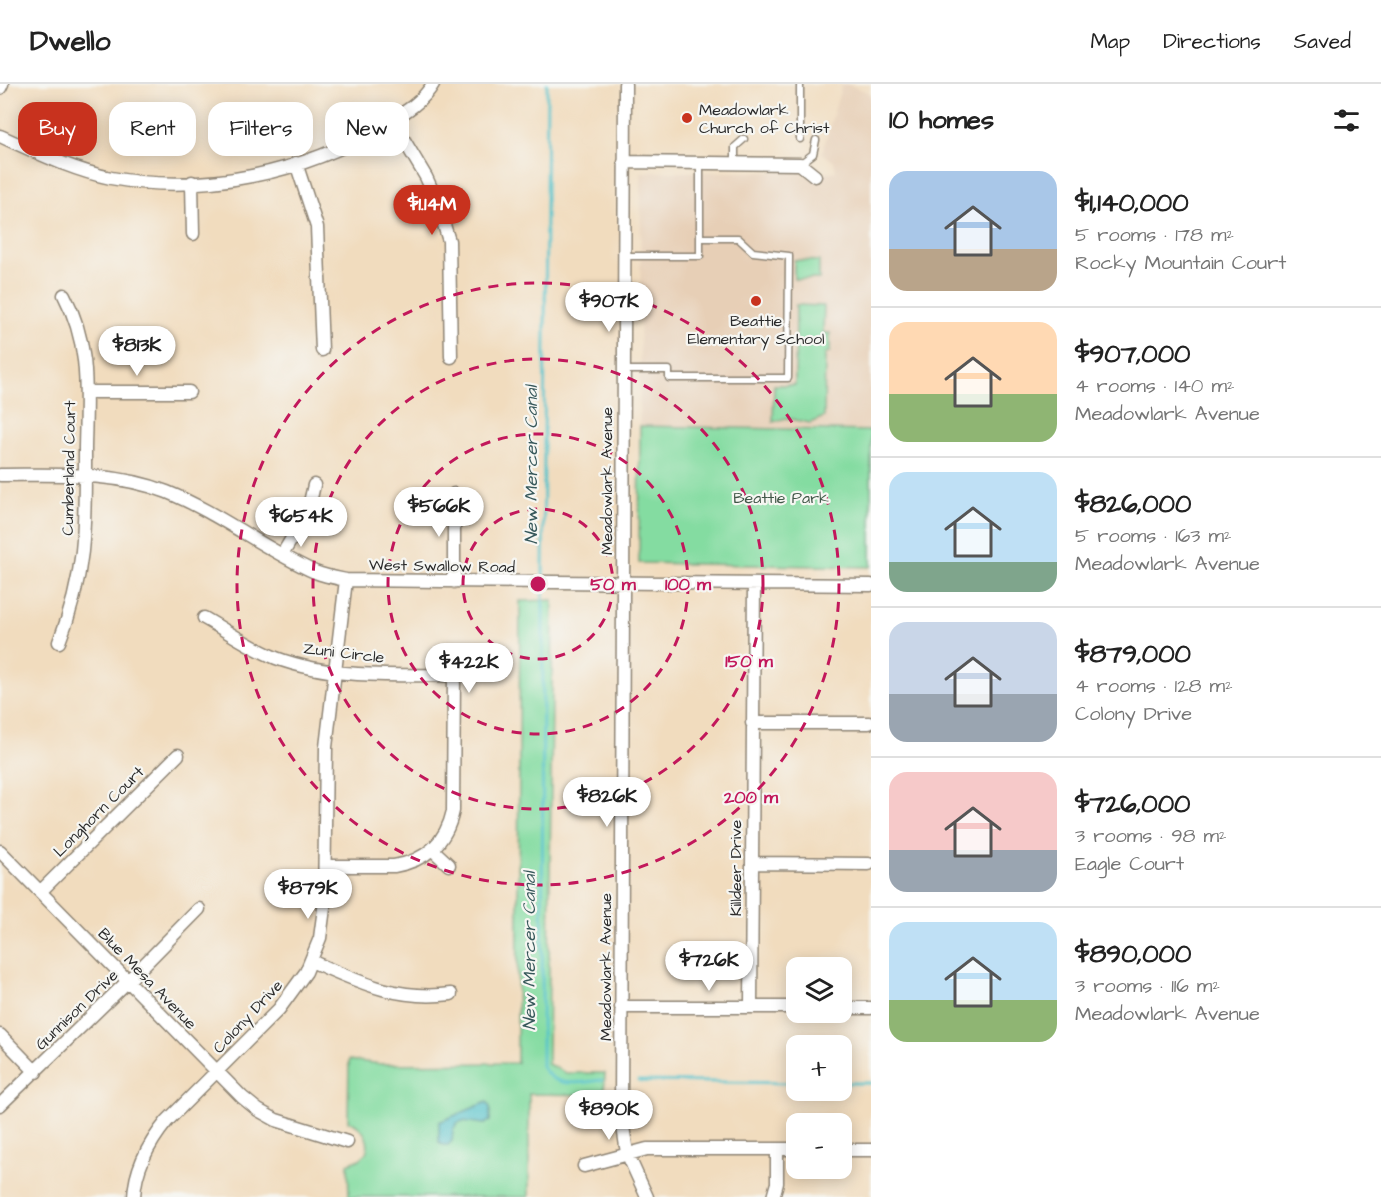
<!DOCTYPE html>
<meta charset="utf-8">
<style>
:root{--surface:#fff;--page:#f6f6f6;--text:#222;--muted:#767676;--line:#e0e0e0;--accent:#c8321e}
body{margin:0;font-family:"Architects Daughter",sans-serif;background:var(--page);color:var(--text);height:100vh;display:flex;flex-direction:column;font-size:22px;white-space:nowrap}
*{box-sizing:border-box;margin:0}
p{font-size:20px;color:var(--muted)}
.icon{flex:none;width:33px;height:33px;fill:none;stroke:currentColor;stroke-width:2;stroke-linecap:round;stroke-linejoin:round}
.map{position:relative;flex:1;overflow:hidden}
.panel{display:flex;flex-direction:column;background:var(--surface);width:510px}
.panel>*{flex:none}
.guide{position:absolute;left:18px;top:18px;width:570px;height:54px;display:flex;gap:12px}
.fabs{position:absolute;left:786px;top:873px;display:grid;gap:12px}
.fabs a{display:grid;place-items:center;width:66px;height:66px;border-radius:12px;background:var(--surface);box-shadow:0 3px 15px #0003;font-size:30px}
.price{position:absolute;translate:-50% -51px;padding:0 14px;border-radius:21px;background:#fff;color:#222;font-size:20px;line-height:39px;filter:drop-shadow(0 2px 3px #0008)}
.price::after{content:'';position:absolute;left:50%;top:36px;width:18px;height:14px;margin-left:-9px;background:inherit;clip-path:polygon(0 0,100% 0,50% 100%)}
.price.active{background:var(--accent);color:#fff}
ul{padding:0;list-style:none}
li{display:flex;align-items:center;gap:18px;height:150px;padding:0 18px}
li+li{border-top:2px solid var(--line)}
li span{display:grid;place-items:center;flex:none;width:168px;height:120px;border-radius:18px;color:#555}
li>.icon{margin-inline-start:auto}
span .icon{width:72px;height:72px;fill:#fffc;stroke-width:1}
li b{font-size:26px}
h2{display:flex;justify-content:space-between;align-items:center;height:72px;padding:0 18px;font-size:26px}
.chip{padding:0 21px;border-radius:18px;background:var(--surface);box-shadow:0 3px 15px #0003;font-size:21px;line-height:54px}
.chip.active{background:var(--accent);color:#fff}
header{display:flex;align-items:center;gap:36px;box-sizing:border-box;height:84px;padding:0 30px;background:var(--surface);border-bottom:2px solid var(--line)}
header strong{font-size:28px}
nav{display:flex;gap:33px;margin-inline-start:auto;font-size:21px}
main{display:flex;flex:1;min-height:0}
.map>svg:first-child{display:block}
.built{fill:#e7cfb6}
.green{fill:#84dca1;stroke:#588466;stroke-width:1.5}
.water{fill:#54c2ca;stroke:#40767a;stroke-width:1.5}
.lines{fill:none;stroke-linecap:round;stroke-linejoin:round}
.stream{stroke:#54c2ca;stroke-width:3}
.lane-casing{stroke:#8e8474;stroke-width:9}
.street-casing{stroke:#8e8474;stroke-width:15}
.lane{stroke:#fff;stroke-width:6}
.street{stroke:#fff;stroke-width:12}
.ring{fill:none;stroke:#c2185b;stroke-width:3;stroke-dasharray:10 8}
.poi-dot{fill:#c8321e;stroke:#f6f6f2;stroke-width:2}
.labels{text-anchor:middle;stroke-width:4.5;stroke-linejoin:round;paint-order:stroke}
.poi-label{font-size:16px;fill:#2b2b2b;stroke:#f6f6f2;text-anchor:start}
.street-label{font-size:16px;fill:#2b2b2b;stroke:#f6f6f2}
.park-label{font-size:16px;fill:#415748;stroke:#f6f6f2}
.water-label{font-size:18px;font-style:italic;fill:#37585b;stroke:#f6f6f2}
.centre{fill:#c2185b;stroke:#f6f6f2;stroke-width:3}
.ring-label{font-size:18px;text-anchor:middle;font-weight:bold;fill:#c2185b;stroke:#f6f6f2;stroke-width:4.5;stroke-linejoin:round;paint-order:stroke}
</style>
<header>
<strong>Dwello</strong>
<nav><a>Map</a><a>Directions</a><a>Saved</a></nav>
</header>
<main>
<div class="map">
<svg width="871" height="1113" viewBox="0 0 871 1113">
<rect width="100%" height="100%" fill="#f6f6f2"/>
<filter id="ink" filterUnits="userSpaceOnUse"><feTurbulence type="fractalNoise" baseFrequency=".0167" numOctaves="2"/><feDisplacementMap in="SourceGraphic" scale="12" xChannelSelector="R" yChannelSelector="G"/><feConvolveMatrix kernelMatrix="1 2 1 2 8 2 1 2 1" color-interpolation-filters="sRGB"/></filter>
<filter id="wash" filterUnits="userSpaceOnUse"><feTurbulence type="fractalNoise" baseFrequency=".008" numOctaves="4" result="noise"/><feDisplacementMap in="SourceGraphic" scale="24" xChannelSelector="R" yChannelSelector="G"/><feGaussianBlur stdDeviation="1.35" result="paint"/><feColorMatrix in="noise" values="0 0 0 0 0 0 0 0 0 0 0 0 0 0 0 0 0 1.4 0 .05"/><feComposite in="paint" operator="in"/></filter>
<g filter="url(#wash)">
<rect width="100%" height="100%" fill="#f1dcbe"/>
<!-- built -->
<path class="built" d="M842 0H847L867 8 871 13V483L639 479 641 88H799L815 92 836 87 834 78 822 69Z"/>
<!-- green -->
<path class="green" d="M794 176 819 177V195H794Z
M796 221 824 222 823 249H830V268L825 269 824 333 810 339 786 334 773 338 774 301H795Z
M640 342 871 347V483L639 479Z
M553 516 548 980 566 989H605L604 1011 529 1010V1113H349L348 1080C351 1078 358 1077 361 1074 376 1062 363 1041 348 1037L349 976 381 980 517 979 520 517Z"/>
<!-- water -->
<path class="water" d="M487 1018 490 1023V1037L484 1040 463 1037 457 1039 453 1046 452 1057 448 1061H443L439 1058V1038Z"/>
<g class="lines">
<!-- stream -->
<path class="stream" d="M543 493 547 0
M543 500 542 982C554 1006 581 998 602 996
M638 997 796 999
M842 999H871"/>
</g>
</g>
<g filter="url(#ink)">
<g class="lines">
<defs>
<path id="lane" d="M800 0V55
M735 79V63L744 55
M800 80 813 70 816 56
M624 172H700V79
M624 286H669V294H788L789 172 753 168 738 154H700"/>
<path id="street" d="M625 0 621 1029 627 1069 647 1113
M0 4 2 0
M392 36 426 93 436 115 449 157 451 273
M0 52C36 68 72 86 111 94 203 111 305 89 384 41 402 30 422 19 433 0
M624 78 800 80 815 92
M296 79 317 143 322 266
M192 98 193 150
M86 308H189
M0 391C56 391 114 387 167 408 219 429 264 465 315 488 325 492 336 494 346 496L871 501
M282 471 308 427 314 401
M454 498V410
M204 534C227 547 251 564 276 574 332 595 396 591 454 591L453 727C446 759 425 777 394 782H325
M59 558C87 488 85 437 85 364 86 309 91 262 64 211
M752 639H869
M433 766 449 781
M0 767 242 1013 258 1026 276 1036 347 1058
M752 779 869 780
M41 807 178 671
M311 877C359 898 397 917 451 910
M621 923H796
M751 923 754 500
M842 924H871
M0 951 36 988
M0 1021 128 897 199 825
M842 1066H871
M584 1082 647 1065H796
M134 1113C135 1084 149 1059 167 1037L279 925 306 888 320 854 324 824 326 663 346 496
M773 1113 777 1099V1065"/>
</defs>
<!-- lane casing -->
<use href="#lane" class="lane-casing"/>
<!-- street casing -->
<use href="#street" class="street-casing"/>
<!-- lane -->
<use href="#lane" class="lane"/>
<!-- street -->
<use href="#street" class="street"/>
</g>
</g>
<!-- distance rings -->
<g class="ring">
<circle cx="538" cy="500" r="75"/>
<circle cx="538" cy="500" r="150"/>
<circle cx="538" cy="500" r="225"/>
<circle cx="538" cy="500" r="301"/>
</g>
<!-- markers -->
<g class="poi-dot">
<circle cx="687" cy="34" r="6"/>
<circle cx="756" cy="217" r="6"/>
</g>
<g class="labels">
<!-- poi labels -->
<g class="poi-label">
<text x="699" y="31">Meadowlark<tspan x="699" dy="18">Church of Christ</tspan></text>
<text x="756" y="242" text-anchor="middle">Beattie<tspan x="756" dy="18">Elementary School</tspan></text>
</g>
<!-- street labels -->
<g class="street-label">
<text transform="translate(68 384) rotate(-89)" y="6">Cumberland Court</text>
<text transform="translate(606 397) rotate(-90)" y="6">Meadowlark Avenue</text>
<text transform="translate(442 481) rotate(1)" y="6">West Swallow Road</text>
<text transform="translate(344 568) rotate(7)" y="6">Zuni Circle</text>
<text transform="translate(98 727) rotate(-45)" y="6">Longhorn Court</text>
<text transform="translate(735 784) rotate(-90)" y="6">Killdeer Drive</text>
<text transform="translate(605 883) rotate(-90)" y="6">Meadowlark Avenue</text>
<text transform="translate(148 894) rotate(46)" y="6">Blue Mesa Avenue</text>
<text transform="translate(76 925) rotate(-44)" y="6">Gunnison Drive</text>
<text transform="translate(247 932) rotate(-47)" y="6">Colony Drive</text>
</g>
<!-- park labels -->
<g class="park-label">
<text x="781" y="419">Beattie Park</text>
</g>
<!-- water labels -->
<g class="water-label">
<text transform="translate(531 381) rotate(-90)" y="6">New Mercer Canal</text>
<text transform="translate(529 867) rotate(-90)" y="6">New Mercer Canal</text>
</g>
</g>
<circle cx="538" cy="500" r="9" class="centre"/>
<g class="ring-label">
<text x="613" y="506">50 m</text>
<text x="688" y="506">100 m</text>
<text x="749" y="583">150 m</text>
<text x="751" y="719">200 m</text>
</g>
</svg>
<div class="fabs">
<a><svg class="icon" aria-label="layers" viewBox="0 0 24 24"><path d="M12 4l9 5-9 5-9-5zM3 14l9 5 9-5"/></svg></a>
<a>+</a>
<a>−</a>
</div>
<b class="price active" style="left:432px;top:152px">$1.14M</b>
<b class="price" style="left:609px;top:249px">$907K</b>
<b class="price" style="left:137px;top:293px">$813K</b>
<b class="price" style="left:439px;top:454px">$566K</b>
<b class="price" style="left:301px;top:464px">$654K</b>
<b class="price" style="left:469px;top:610px">$422K</b>
<b class="price" style="left:607px;top:744px">$826K</b>
<b class="price" style="left:308px;top:836px">$879K</b>
<b class="price" style="left:709px;top:908px">$726K</b>
<b class="price" style="left:609px;top:1057px">$890K</b>
<div class="guide">
<a class="chip active">Buy</a>
<a class="chip">Rent</a>
<a class="chip">Filters</a>
<a class="chip">New</a>
</div>
</div>
<section class="panel">
<h2>10 homes<svg class="icon" aria-label="filters" viewBox="0 0 24 24"><path d="M4 7h16M4 17h16"/><circle cx="9" cy="7" r="2"/><circle cx="15" cy="17" r="2"/></svg></h2>
<ul>
<li><span style="background:linear-gradient(#a9c7e8 65%,#b9a48a 0)"><svg class="icon" aria-label="home" viewBox="0 0 24 24"><path d="M3 11l9-7 9 7M6 9v11h12V9"/></svg></span><div><b>$1,140,000</b><p>5 rooms · 178 m²</p><p>Rocky Mountain Court</p></div></li>
<li><span style="background:linear-gradient(#ffd9b3 60%,#8fb573 0)"><svg class="icon" aria-label="home" viewBox="0 0 24 24"><path d="M3 11l9-7 9 7M6 9v11h12V9"/></svg></span><div><b>$907,000</b><p>4 rooms · 140 m²</p><p>Meadowlark Avenue</p></div></li>
<li><span style="background:linear-gradient(#bfe0f5 75%,#7fa58c 0)"><svg class="icon" aria-label="home" viewBox="0 0 24 24"><path d="M3 11l9-7 9 7M6 9v11h12V9"/></svg></span><div><b>$826,000</b><p>5 rooms · 163 m²</p><p>Meadowlark Avenue</p></div></li>
<li><span style="background:linear-gradient(#c9d6e8 60%,#9aa5b1 0)"><svg class="icon" aria-label="home" viewBox="0 0 24 24"><path d="M3 11l9-7 9 7M6 9v11h12V9"/></svg></span><div><b>$879,000</b><p>4 rooms · 128 m²</p><p>Colony Drive</p></div></li>
<li><span style="background:linear-gradient(#f6c9c9 65%,#9aa5b1 0)"><svg class="icon" aria-label="home" viewBox="0 0 24 24"><path d="M3 11l9-7 9 7M6 9v11h12V9"/></svg></span><div><b>$726,000</b><p>3 rooms · 98 m²</p><p>Eagle Court</p></div></li>
<li><span style="background:linear-gradient(#bfe0f5 65%,#8fb573 0)"><svg class="icon" aria-label="home" viewBox="0 0 24 24"><path d="M3 11l9-7 9 7M6 9v11h12V9"/></svg></span><div><b>$890,000</b><p>3 rooms · 116 m²</p><p>Meadowlark Avenue</p></div></li>
</ul>
</section>
</main>
